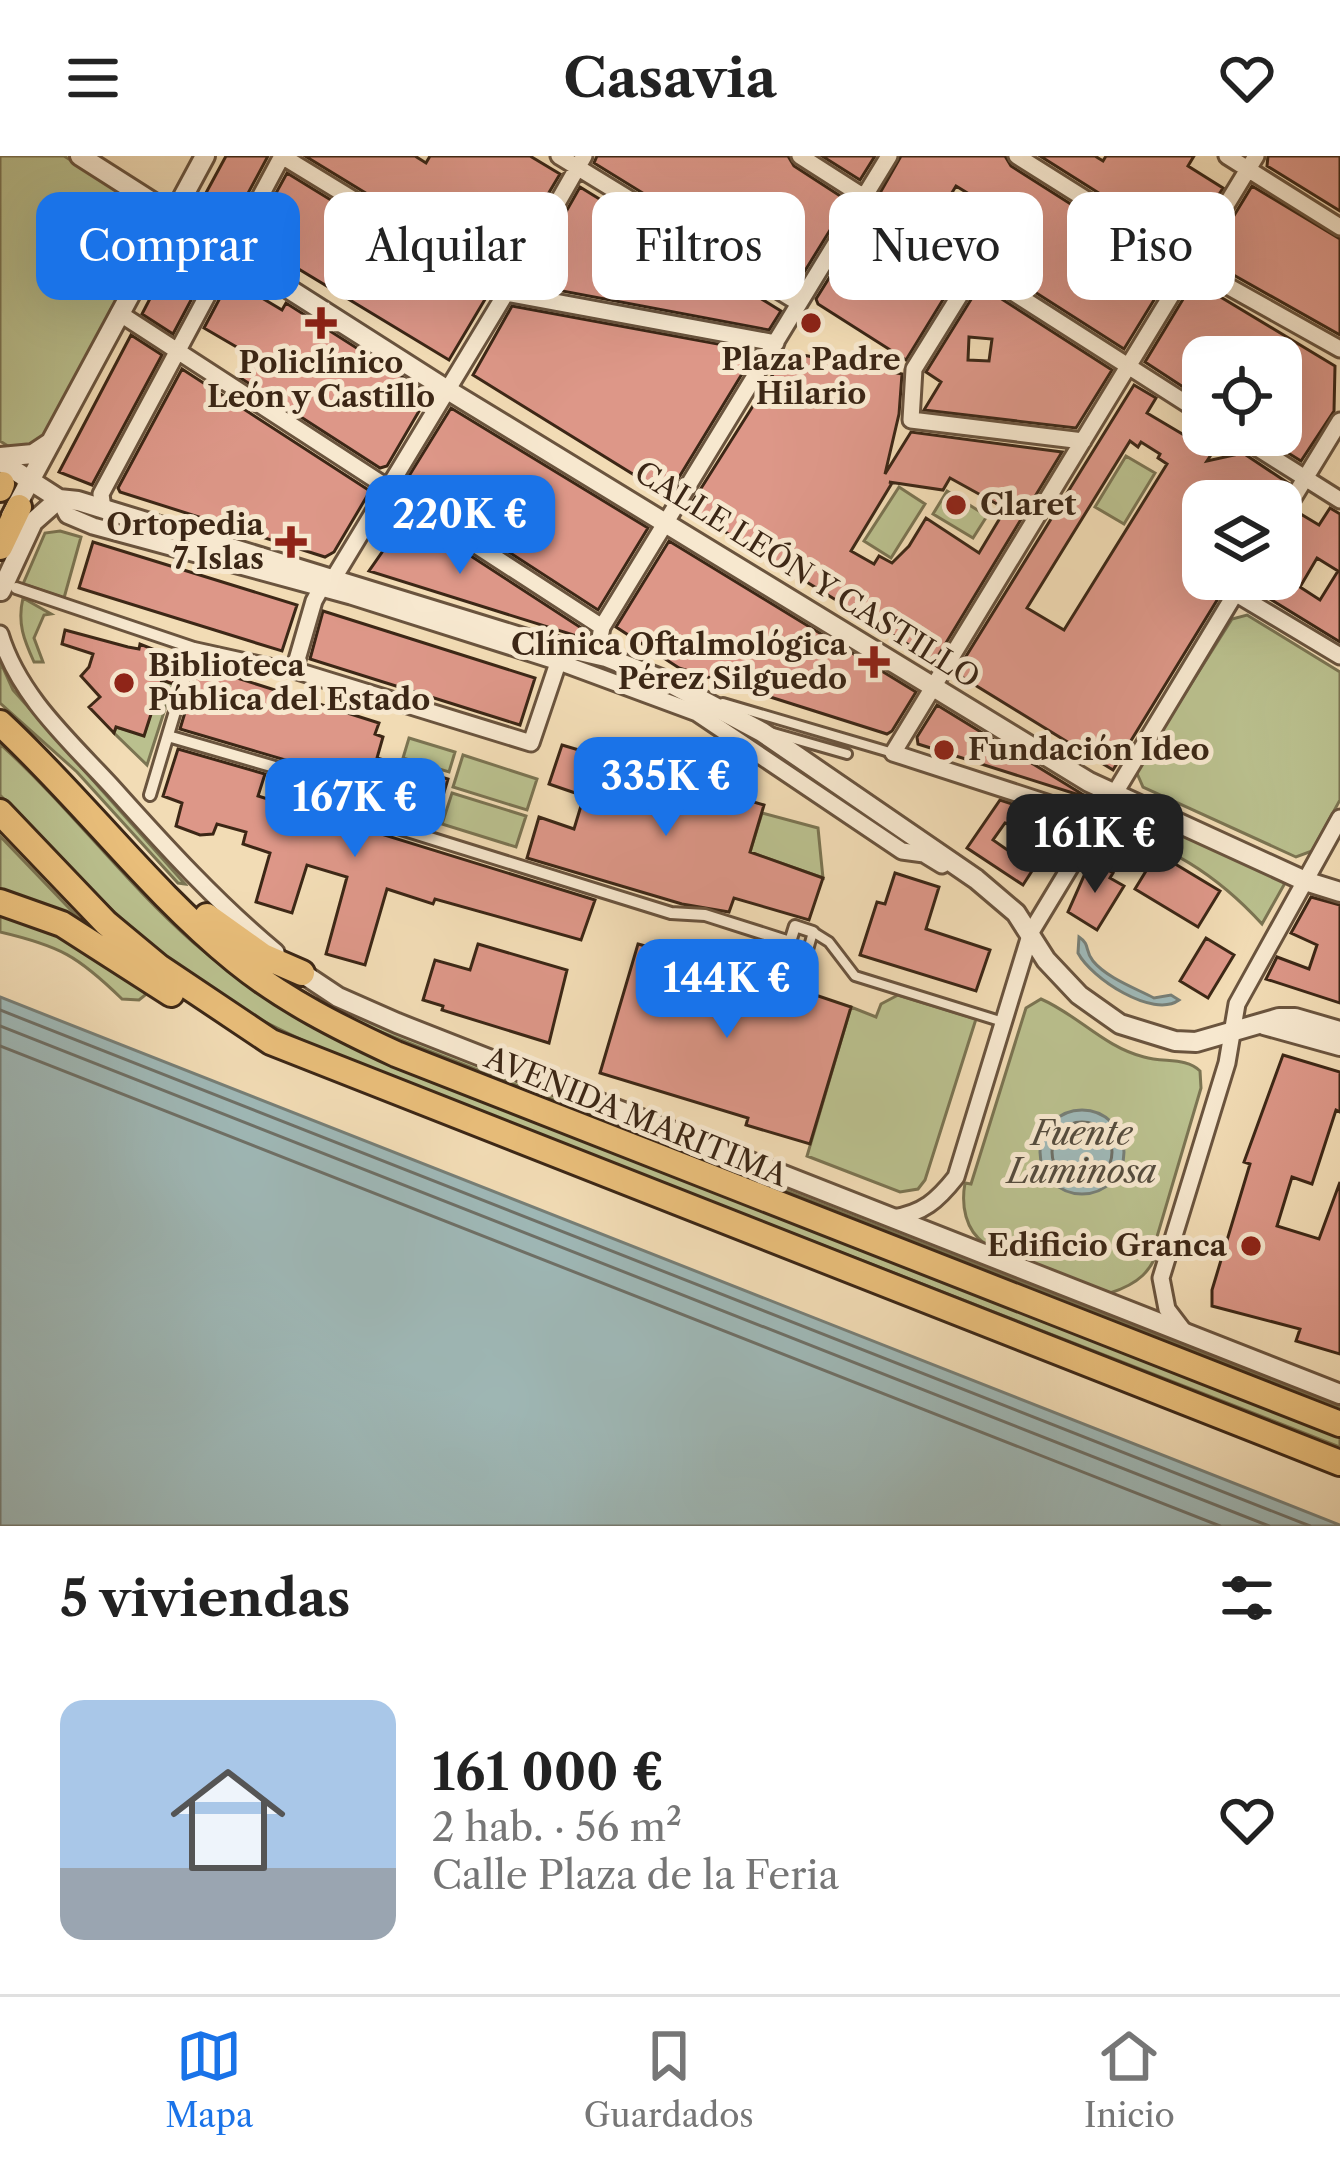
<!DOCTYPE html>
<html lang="es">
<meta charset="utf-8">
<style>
:root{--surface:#fff;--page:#f2f2f2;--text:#222;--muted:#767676;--line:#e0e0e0;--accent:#1a73e8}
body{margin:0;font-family:"Libre Caslon Text",serif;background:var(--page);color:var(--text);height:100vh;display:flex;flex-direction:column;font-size:45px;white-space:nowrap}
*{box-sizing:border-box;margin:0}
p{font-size:39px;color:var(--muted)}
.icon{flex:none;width:66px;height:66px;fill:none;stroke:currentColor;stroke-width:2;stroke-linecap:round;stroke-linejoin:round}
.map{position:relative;height:1370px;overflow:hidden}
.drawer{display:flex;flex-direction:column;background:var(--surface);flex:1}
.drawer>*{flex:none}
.guide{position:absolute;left:36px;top:36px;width:1269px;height:108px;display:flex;gap:24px}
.tools{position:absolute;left:1182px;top:180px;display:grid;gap:24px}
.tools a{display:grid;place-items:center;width:120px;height:120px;border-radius:24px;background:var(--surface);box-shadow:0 12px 48px #0002;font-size:60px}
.price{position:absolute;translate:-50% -102px;padding:0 27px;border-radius:24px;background:var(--accent);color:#fff;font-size:39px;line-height:78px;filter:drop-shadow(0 3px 6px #0008)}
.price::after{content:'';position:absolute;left:50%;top:72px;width:36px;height:27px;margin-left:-18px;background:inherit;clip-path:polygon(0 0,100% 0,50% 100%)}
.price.active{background:#222;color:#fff}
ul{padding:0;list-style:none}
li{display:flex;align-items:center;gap:36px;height:300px;padding:0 60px}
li+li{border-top:3px solid var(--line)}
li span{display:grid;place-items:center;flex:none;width:336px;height:240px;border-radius:24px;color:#555}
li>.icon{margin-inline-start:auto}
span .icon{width:144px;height:144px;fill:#fffc;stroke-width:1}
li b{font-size:51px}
h2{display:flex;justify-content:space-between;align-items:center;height:144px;padding:0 60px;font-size:51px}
.chip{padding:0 42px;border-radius:24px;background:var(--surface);box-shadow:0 12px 48px #0002;font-size:42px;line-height:108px}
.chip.active{background:var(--accent);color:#fff}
header{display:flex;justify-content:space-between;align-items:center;height:156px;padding:0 60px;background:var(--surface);font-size:54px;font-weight:800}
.dock{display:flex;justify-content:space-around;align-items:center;height:168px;border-top:3px solid var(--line);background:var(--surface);font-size:33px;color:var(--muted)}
.dock a{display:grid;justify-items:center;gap:6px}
.dock .active{color:var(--accent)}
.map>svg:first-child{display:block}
.green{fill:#bac08e;stroke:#7b7452;stroke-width:3}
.water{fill:#9fb9b8;stroke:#777f77;stroke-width:3}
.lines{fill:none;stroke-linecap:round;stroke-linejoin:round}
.shore{stroke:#6e7067;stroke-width:3}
.building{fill:#dd9788;stroke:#3c2716;stroke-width:3;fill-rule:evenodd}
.service-casing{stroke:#6a543e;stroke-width:14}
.pedestrian-casing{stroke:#6a543e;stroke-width:16}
.minor-casing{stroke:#6a543e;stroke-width:21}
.tertiary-casing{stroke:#6a543e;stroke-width:24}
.trunk-casing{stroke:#3c2716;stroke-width:30}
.service{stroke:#f7e8cf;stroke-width:8}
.pedestrian{stroke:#f7e8cf;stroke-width:10}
.minor{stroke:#f7e8cf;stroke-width:15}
.tertiary{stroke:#f7e8cf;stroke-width:18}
.trunk{stroke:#e9be7a;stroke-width:24}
.poi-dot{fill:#8f2418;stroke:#f7e8cf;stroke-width:4.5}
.labels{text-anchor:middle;stroke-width:10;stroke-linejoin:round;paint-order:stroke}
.poi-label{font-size:30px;font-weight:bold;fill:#3c2716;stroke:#f7e8cf;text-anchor:start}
.street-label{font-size:30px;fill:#3c2716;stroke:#f7e8cf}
.water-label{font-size:33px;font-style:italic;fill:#554c3e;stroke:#f7e8cf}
</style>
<header><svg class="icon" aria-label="menu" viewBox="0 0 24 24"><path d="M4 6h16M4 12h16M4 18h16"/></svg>Casavia<svg class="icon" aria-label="heart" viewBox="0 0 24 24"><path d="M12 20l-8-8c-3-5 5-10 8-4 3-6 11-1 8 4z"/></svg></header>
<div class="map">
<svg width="1340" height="1370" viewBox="0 0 1340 1370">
<rect width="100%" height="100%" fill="#f2dcb5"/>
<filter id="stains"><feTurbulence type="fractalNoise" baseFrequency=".00167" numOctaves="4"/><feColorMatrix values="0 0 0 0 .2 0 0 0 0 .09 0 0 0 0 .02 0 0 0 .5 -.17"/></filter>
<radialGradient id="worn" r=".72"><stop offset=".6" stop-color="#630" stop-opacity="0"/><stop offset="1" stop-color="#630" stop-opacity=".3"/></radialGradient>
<!-- green -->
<path class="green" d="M0 0H64L152 55 153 74 45 279 35 289 11 292 0 285Z
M1126 300 1155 317 1124 368 1095 351Z
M899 331 925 348 891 402 864 385Z
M947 335 987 360 973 382 933 358Z
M60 375 81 381 64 442 23 428 45 377Z
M23 442 51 458 44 459 34 482 43 506H34C24 484 17 467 23 442Z
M1247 459 1340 516V644L1312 695 1296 701 1143 631 1136 615 1232 463Z
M0 505 13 534 185 728 178 727 77 616 0 547Z
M162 523 173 528 147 609 114 577 116 571 144 579Z
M409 582 455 596 449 616 403 602Z
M0 588C69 650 124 726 194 787 263 846 340 887 424 922L1340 1280V1291L325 895C292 879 258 864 226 845 139 789 70 713 0 639Z
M463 599 537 623 527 654 453 631Z
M452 637 526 660 516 691 442 668Z
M1129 653 1282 724 1285 727 1262 768C1220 722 1171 688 1108 674L1124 654Z
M762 657 818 672 823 722 750 696Z
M0 680 91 775 0 741Z
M0 754 41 768 149 836 139 844 122 843C78 800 60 790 0 776Z
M898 839 976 863 925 1024 918 1033 900 1036 807 1000 851 851 876 861 881 848Z
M319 841 1340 1244V1251L350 864 316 846Z
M1041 843C1078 859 1104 891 1144 901 1164 907 1186 901 1200 915L1201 932 1156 1084 1161 1087C1152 1116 1138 1128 1110 1137 1080 1126 1006 1104 985 1088 965 1074 961 1049 965 1027L971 1028 1026 852Z"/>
<!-- water -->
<path class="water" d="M1079 781C1091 789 1084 794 1093 805 1107 822 1135 832 1154 842L1171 839 1179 844C1153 863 1091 822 1078 797Z
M0 841 1340 1369V1370H0Z
M1040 996a42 42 0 1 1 84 0a42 42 0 1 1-84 0Z"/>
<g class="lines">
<!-- shore -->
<path class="shore" d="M0 854 1310 1370
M0 870 1269 1370
M0 890 1220 1370
M1052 996a30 30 0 1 1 60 0a30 30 0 1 1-60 0Z"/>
</g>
<!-- building -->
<path class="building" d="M226 0H268L232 67 200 48Z
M305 0H415L426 7 430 0H530L560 18 500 119Z
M597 0H788L794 10 848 45 795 131 594 7Z
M822 0H875L860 24Z
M901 0H1005L1011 10 1173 113 1124 193 994 110 996 104 897 42 894 46 880 37ZM956 30 987 49 975 69 944 50Z
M1040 0H1095L1103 5 1106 0H1194L1188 10 1223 32 1186 92Z
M1268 0H1340V55L1267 10Z
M287 17 487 140 449 204 254 86 253 79Z
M1252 30 1340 83V179L1207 104Z
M580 31 781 155 769 174 525 128Z
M869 58 960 116 906 204 818 148 816 143Z
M182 81 214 101 173 178 142 158Z
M230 123 282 154 286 147 429 238 387 310 380 312 239 221 252 200 204 172Z
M1194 125 1335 210 1334 255 1301 305 1259 279H1281V201H1203V244L1145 206Z
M980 129 1112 214 1076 272 924 254 941 226 926 216ZM969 181 992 183 989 205 968 204Z
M512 150 756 195 670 336 665 338 473 219Z
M131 179 162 199 92 329 59 316Z
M787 196 902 218 899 258 885 318 911 276 1062 296 935 505 688 353ZM950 322 997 348 999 353 995 359 1000 362 979 397 926 362 909 390 892 407 879 400 874 408 851 395 892 327 889 326 943 334Z
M182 213 370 335 334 396 325 401 120 336 118 332Z
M1134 229 1156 242 1147 257 1184 279 1192 266 1203 274V279L1220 285 1207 305 1243 297 1288 327 1277 345H1203V400L1189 423H1230L1113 614 962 521 960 510ZM1130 285 1138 291 1141 286 1160 298 1158 302 1167 308 1064 474 1027 452Z
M451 252 648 372 598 454 404 328Z
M1330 352 1340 358V486L1252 432 1256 423H1281V385L1299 357 1319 369ZM1317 402 1338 415 1320 444 1300 431Z
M408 359 586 475 583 482 369 415Z
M669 385 916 536 892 575 887 578 679 512 616 471Z
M93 386 297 449 282 495 79 432Z
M323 455 535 522 520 569 310 503Z
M65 474 128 491 139 493 140 488 180 504 173 528 162 524 144 580 116 571 114 577 89 551 100 541 81 520 89 511 93 498 62 488Z
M199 510 379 567 375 578 383 581 377 602 448 623 433 673 336 643 341 626 333 618 180 573Z
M937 549 1082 638 1095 644 918 588 917 581Z
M562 589 764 649 750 696 823 722 809 764 734 742 729 756 682 748 527 702 539 661 574 673 584 640 549 628Z
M178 593 265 618 258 640 595 744 581 784 435 743 433 748 387 733 365 809 326 798 347 721 307 709 292 757 256 746 270 697 243 688 246 676 217 668 213 678 200 679 176 670 182 647 163 640Z
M1000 644 1064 665 1023 729 967 692ZM1005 667 1032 676 1016 700 993 684Z
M1157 697 1220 735 1198 771 1135 733Z
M1091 704 1113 717 1110 722 1124 730 1097 774 1068 756Z
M895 717 939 731 926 773 990 794 976 835 860 799 877 746 885 748Z
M1311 741 1340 749V847L1266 823 1277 801 1309 813 1317 789 1291 777Z
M1206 782 1234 799 1208 842 1180 825Z
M478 788 567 814 549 887 442 854 443 850 423 844 435 804 470 814Z
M638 788 771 824 851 851 810 988 746 969 748 962 600 917Z
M1283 899 1340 916V956L1336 954 1312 1028 1292 1021 1277 1070 1319 1083 1340 1026V1198L1296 1185 1300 1173 1212 1150V1134L1250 1008 1244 1006Z"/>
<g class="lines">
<defs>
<path id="service" d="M723 547 893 597
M770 576 847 598
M803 812 813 776 829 786 855 820 1003 866"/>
<path id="pedestrian" d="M16 432 194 492 294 514
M168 580 330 627 324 649 671 757 705 759 790 786 795 770 813 776
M150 639 194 492"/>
<path id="minor" d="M282 0 506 137 776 187
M559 0 799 147
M800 0 1203 258
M1017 0 1190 109 1340 193
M1227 0 1340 71
M976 113 914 213 911 264 1083 285
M119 157 602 471
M1237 279 1340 344
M59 343 67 359 93 370 351 440 559 506 697 557 902 695 924 698 942 709
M103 353 101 338 282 0
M1281 362 1340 265
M1235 437 1340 500
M0 478C19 541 71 586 114 633 165 690 217 747 276 796
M560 501 531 587 294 514 314 445 320 434 332 425 506 137 584 0
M606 501 599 487 602 471 889 0
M1099 664 893 597 1256 0
M893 1062C923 1057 937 1045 956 1021L1031 776 1244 423
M1186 1178 1167 1153 1161 1122 1227 907 1237 848 1340 662"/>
<path id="tertiary" d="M80 0 446 233 1089 626 1305 725 1340 736
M0 301 33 298 51 286
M0 305 59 343 78 345 530 484 606 501 668 526 762 576 976 723 1016 757 1046 804 1079 839 1120 868 1175 885 1196 886 1279 862H1295L1340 875
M11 360 205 0
M1 435 33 366 59 343
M302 817 338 841 397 867 1340 1238
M1264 869 1340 890"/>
<path id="trunk" d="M0 333 2 328
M0 391 19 351
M0 567C82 643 149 734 236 805 284 844 340 872 396 898L1340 1268
M0 656 106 767 159 811 271 886 1340 1307
M0 746 62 768 171 838
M207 760 263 800 302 817"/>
</defs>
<!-- service casing -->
<use href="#service" class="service-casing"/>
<!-- pedestrian casing -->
<use href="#pedestrian" class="pedestrian-casing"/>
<!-- minor casing -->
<use href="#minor" class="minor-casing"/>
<!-- tertiary casing -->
<use href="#tertiary" class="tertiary-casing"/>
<!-- trunk casing -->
<use href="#trunk" class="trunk-casing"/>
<!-- service -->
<use href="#service" class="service"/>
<!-- pedestrian -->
<use href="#pedestrian" class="pedestrian"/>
<!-- minor -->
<use href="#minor" class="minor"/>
<!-- tertiary -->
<use href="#tertiary" class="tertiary"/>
<!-- trunk -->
<use href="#trunk" class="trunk"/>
</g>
<!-- markers -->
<g class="poi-dot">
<path d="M315 149h12v12h12v12h-12v12h-12v-12h-12v-12h12z"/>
<circle cx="811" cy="167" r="12"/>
<circle cx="956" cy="349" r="12"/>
<path d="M285 368h12v12h12v12h-12v12h-12v-12h-12v-12h12z"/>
<path d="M868 488h12v12h12v12h-12v12h-12v-12h-12v-12h12z"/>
<circle cx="124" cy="527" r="12"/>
<circle cx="944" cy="594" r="12"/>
<circle cx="1251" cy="1090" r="12"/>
</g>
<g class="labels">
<!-- poi labels -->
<g class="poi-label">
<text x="811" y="214" text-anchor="middle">Plaza Padre<tspan x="811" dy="34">Hilario</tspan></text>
<text x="321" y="217" text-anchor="middle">Policlínico<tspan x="321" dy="34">León y Castillo</tspan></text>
<text x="980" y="359">Claret</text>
<text x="264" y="379" text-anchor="end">Ortopedia<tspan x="264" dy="34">7 Islas</tspan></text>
<text x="847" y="499" text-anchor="end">Clínica Oftalmológica<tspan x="847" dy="34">Pérez Silguedo</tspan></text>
<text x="148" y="520">Biblioteca<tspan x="148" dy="34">Pública del Estado</tspan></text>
<text x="968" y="604">Fundación Ideo</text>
<text x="1227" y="1100" text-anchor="end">Edificio Granca</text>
</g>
<!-- street labels -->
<g class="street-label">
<text transform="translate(807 419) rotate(32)" y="10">CALLE LEÓN Y CASTILLO</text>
<text transform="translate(636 961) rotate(22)" y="10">AVENIDA MARITIMA</text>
</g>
<!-- water labels -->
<g class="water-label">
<text x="1082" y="989">Fuente<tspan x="1082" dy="38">Luminosa</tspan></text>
</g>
</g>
<rect width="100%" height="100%" filter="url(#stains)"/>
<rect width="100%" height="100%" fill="url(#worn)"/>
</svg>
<div class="tools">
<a><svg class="icon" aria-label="locate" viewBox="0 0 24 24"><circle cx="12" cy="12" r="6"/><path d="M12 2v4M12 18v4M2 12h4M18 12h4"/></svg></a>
<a><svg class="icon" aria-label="layers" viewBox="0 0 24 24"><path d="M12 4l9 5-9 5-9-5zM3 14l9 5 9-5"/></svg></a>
</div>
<b class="price" style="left:460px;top:421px">220K €</b>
<b class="price" style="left:666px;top:683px">335K €</b>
<b class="price" style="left:355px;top:704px">167K €</b>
<b class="price active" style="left:1095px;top:740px">161K €</b>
<b class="price" style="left:727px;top:885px">144K €</b>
<div class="guide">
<a class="chip active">Comprar</a>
<a class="chip">Alquilar</a>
<a class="chip">Filtros</a>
<a class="chip">Nuevo</a>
<a class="chip">Piso</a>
</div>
</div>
<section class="drawer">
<h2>5 viviendas<svg class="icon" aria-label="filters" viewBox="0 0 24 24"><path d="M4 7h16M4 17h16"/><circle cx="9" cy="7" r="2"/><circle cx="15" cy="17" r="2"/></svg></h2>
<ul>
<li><span style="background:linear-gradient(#a9c7e8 70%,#9aa5b1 0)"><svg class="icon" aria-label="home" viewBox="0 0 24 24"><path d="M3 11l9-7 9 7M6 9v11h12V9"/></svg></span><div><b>161 000 €</b><p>2 hab. · 56 m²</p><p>Calle Plaza de la Feria</p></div><svg class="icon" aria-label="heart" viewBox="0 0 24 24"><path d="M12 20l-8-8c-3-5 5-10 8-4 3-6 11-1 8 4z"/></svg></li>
</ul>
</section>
<nav class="dock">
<a class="active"><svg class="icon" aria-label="map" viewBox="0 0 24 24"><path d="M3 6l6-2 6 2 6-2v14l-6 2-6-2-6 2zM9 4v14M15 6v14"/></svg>Mapa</a>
<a><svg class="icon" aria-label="saved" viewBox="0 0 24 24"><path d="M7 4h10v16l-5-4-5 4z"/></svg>Guardados</a>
<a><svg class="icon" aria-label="home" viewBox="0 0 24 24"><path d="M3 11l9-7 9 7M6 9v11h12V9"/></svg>Inicio</a>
</nav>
